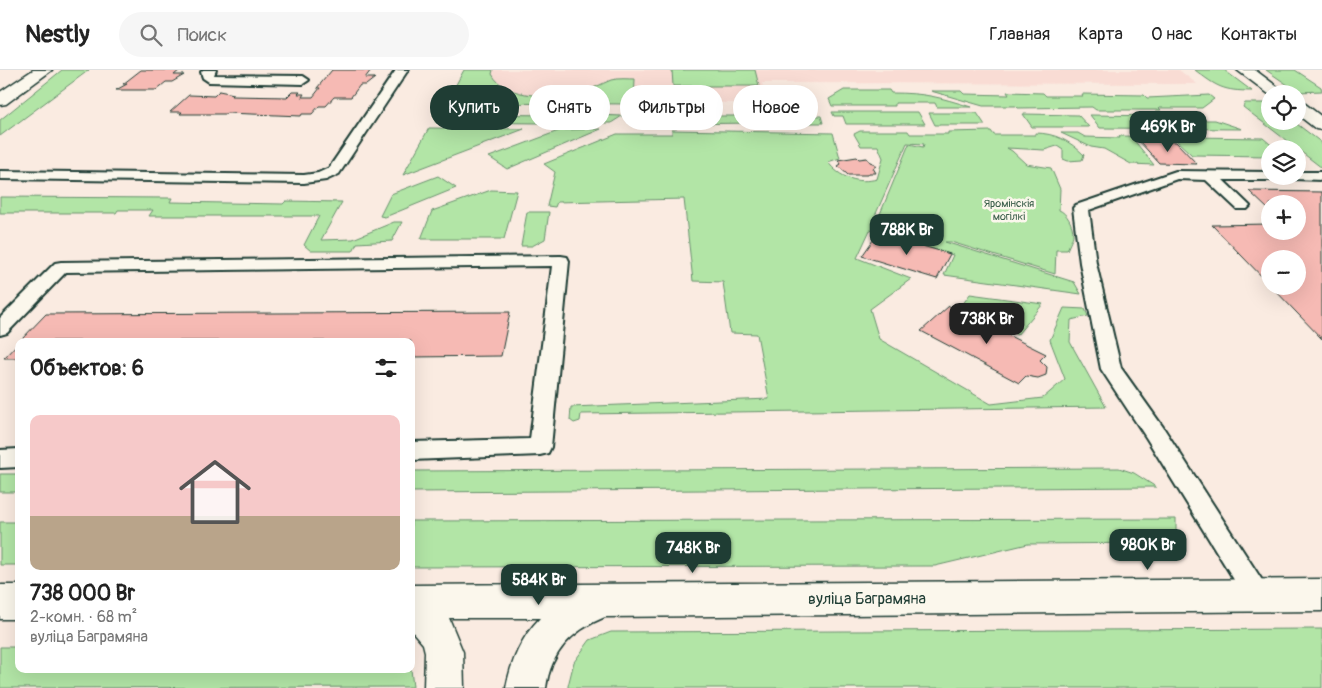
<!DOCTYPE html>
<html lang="ru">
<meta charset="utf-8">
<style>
:root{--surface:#fff;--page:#f6f6f6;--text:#222;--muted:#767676;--line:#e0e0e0;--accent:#1f3d34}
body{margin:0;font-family:Pangolin,sans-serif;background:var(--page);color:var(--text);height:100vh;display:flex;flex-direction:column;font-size:19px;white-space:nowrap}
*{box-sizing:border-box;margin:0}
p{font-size:16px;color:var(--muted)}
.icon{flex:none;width:28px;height:28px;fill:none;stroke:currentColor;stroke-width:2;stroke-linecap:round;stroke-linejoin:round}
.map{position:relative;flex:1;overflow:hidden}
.side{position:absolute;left:15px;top:268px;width:400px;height:335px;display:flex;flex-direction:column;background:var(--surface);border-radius:10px;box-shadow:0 5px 20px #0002}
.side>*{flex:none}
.top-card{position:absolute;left:430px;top:15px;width:475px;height:45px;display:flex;gap:10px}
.controls{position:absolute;left:1261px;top:15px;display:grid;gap:10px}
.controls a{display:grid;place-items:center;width:45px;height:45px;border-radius:50%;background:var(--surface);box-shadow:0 5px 20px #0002;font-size:25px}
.price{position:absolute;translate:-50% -42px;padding:0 11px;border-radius:10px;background:var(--accent);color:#fff;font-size:16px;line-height:32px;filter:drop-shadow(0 1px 2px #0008)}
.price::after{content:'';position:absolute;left:50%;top:30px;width:15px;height:11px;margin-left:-8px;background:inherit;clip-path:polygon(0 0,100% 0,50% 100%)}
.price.active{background:#222;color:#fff}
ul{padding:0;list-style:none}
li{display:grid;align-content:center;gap:10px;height:265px;padding:0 15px}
li span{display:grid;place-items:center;height:155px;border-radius:10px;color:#555}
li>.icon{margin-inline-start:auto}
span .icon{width:90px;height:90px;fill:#fffc;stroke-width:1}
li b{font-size:21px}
h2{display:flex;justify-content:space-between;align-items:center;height:60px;padding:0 15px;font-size:21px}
.chip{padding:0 18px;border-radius:22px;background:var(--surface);box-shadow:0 5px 20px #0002;font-size:18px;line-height:45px}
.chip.active{background:var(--accent);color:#fff}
header{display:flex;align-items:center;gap:30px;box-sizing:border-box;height:70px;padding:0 25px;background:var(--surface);border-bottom:1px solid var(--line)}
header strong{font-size:24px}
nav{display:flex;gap:28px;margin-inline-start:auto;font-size:18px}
.search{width:350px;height:45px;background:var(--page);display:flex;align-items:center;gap:12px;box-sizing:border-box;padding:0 18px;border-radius:28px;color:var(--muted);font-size:19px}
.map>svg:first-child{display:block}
.built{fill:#f9dcd4}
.green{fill:#b2e5a6;stroke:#68916d;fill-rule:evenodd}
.building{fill:#f6bab4;stroke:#1f3d34}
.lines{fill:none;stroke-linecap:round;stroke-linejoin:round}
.lane-casing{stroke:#1f3d34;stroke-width:4}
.secondary-casing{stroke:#1f3d34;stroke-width:3}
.primary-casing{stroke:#1f3d34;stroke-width:3}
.lane{fill:#fbf7ec;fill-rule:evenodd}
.secondary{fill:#fbf7ec;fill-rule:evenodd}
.primary{fill:#fbf7ec;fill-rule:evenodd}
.labels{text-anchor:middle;stroke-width:5;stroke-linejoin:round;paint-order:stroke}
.far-park-label{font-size:11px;fill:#3c5f4b;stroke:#fbf7ec}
.near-street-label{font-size:16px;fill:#1f3d34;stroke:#fbf7ec}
</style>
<header>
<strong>Nestly</strong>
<div class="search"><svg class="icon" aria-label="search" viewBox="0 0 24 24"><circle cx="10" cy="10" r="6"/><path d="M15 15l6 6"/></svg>Поиск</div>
<nav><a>Главная</a><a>Карта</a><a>О нас</a><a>Контакты</a></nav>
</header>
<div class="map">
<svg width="1322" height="618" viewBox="0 0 1322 618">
<rect width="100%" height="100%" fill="#faebe1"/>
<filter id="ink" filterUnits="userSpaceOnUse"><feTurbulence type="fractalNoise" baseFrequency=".02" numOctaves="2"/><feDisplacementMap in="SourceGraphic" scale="10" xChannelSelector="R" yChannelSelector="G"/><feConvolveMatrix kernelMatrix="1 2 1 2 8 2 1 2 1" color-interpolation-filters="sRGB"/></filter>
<g filter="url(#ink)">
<!-- built -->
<path class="built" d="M488 0H1179L1197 14 762 13 767 33 473 32Z"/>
<!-- green -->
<path class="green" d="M62 0H89L0 66V50Z
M464 0H493L492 4C505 30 557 28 582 22 593 19 601 14 611 10 618 8 628 9 635 9L634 34 446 33Z
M672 0H755L759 16H673Z
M1195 0H1224L1252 21C1223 21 1217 17 1195 0Z
M1266 0H1295L1321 17 1322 21 1298 22Z
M844 20H889L891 23C925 23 939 27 971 37H937L935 33H895V36H832L829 29Z
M931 21H961L964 24 1009 25 1007 22 1043 23 1046 26H1083L1082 24 1144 25 1147 28 1209 25 1214 29 1202 38H1159L1161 40H1096L1092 37 1018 38 1016 36H983Z
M1245 33H1269L1270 51H1293L1322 73V98L1243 37Z
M832 42H918L925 54H846L843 46H834Z
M929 43H977L985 55H935Z
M439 44 556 45 542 53 435 52Z
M1023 44 1078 45 1089 57H1032Z
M596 45 622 46 611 53H579Z
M1090 45 1166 46 1171 50H1215L1242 59 1100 58Z
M667 46H755L757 53 667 54Z
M770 46H821L823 53H771Z
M429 58 524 59 403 105Z
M601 59 507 99 489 87 561 60Z
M672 60 833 63 840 88 828 92C839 108 859 114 877 109L883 88 878 76H861L854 64 860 61H908L910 64H948V62L991 61 994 65H1035V63C1055 63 1070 71 1084 85L1082 90 1068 91 1063 89V80L1057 76 1044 80 1007 78 1012 81 1026 94 1051 98 1060 119 1059 140C1067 143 1073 155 1073 164 1073 168 1069 175 1067 180H1056L1055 204 951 172H945L1074 212 1081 224 944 205 953 185 870 160 857 188 911 209 870 239 879 269 991 334 1043 328 1065 309 1050 270 1064 238 1085 239 1088 246 1071 250 1070 272 1106 337 581 344 580 351 574 353 570 350 571 337 769 329 757 264 730 263 723 212 693 211 684 129 557 132 555 137 547 136 555 102 544 94 617 64H672ZM907 73 924 74 923 77 909 74 878 149 882 151 874 148Z
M1061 63H1078L1085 67 1120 68 1119 66 1263 68 1276 79H1270V86L1192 85 1176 70 1133 69 1154 95 1131 94 1104 79 1091 77Z
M438 106 456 118 385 147 380 146 391 124Z
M491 120 517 121 504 169H421L432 141Z
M0 127 172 128 170 132 283 134 286 131 342 132 321 170 353 169 394 152H402L392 171 357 173 353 181H311L304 175 319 146H149L153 140H118L116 143H0Z
M527 142H549L545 169 532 176H521Z
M970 224 1043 234 1017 265 960 238Z
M1119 398 1134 403 1156 417 411 422V401Z
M0 404H19V422H0Z
M1176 449V464L1166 473 1028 474 935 496 411 497V451Z
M0 452H19V495H0Z
M1322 559V618H568V616L574 592 590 570 611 562Z
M0 577H19V599H411L413 617 0 618Z"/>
<!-- building -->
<path class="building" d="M141 0H180L174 5H184L172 12H166L156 20H116L127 14H123Z
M332 0H371L365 8H375L366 15H360L351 27H334L326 36H319L312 44H302L301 46 227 43 225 44H180L182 42H170L189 25 214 26 219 21 234 24 232 26 287 27 292 22H300L298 24H304L302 27H313L320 18H317Z
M1139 71 1176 72 1197 94 1159 93Z
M857 87 859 89 867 88 870 92 875 94 876 96 873 98 876 103H869L868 105H848L838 96 841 94 838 90Z
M1249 121 1322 122V269L1271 216H1298V189H1270V215L1212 155 1270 154V161H1298V134H1270V141Z
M878 163 950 184 937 209 862 186Z
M949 236 1046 284 1040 290 1047 297 1046 305 1038 308 1026 306 1019 313 921 261Z
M510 242 501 286 411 287V271H20L46 244Z
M19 272V288H4Z"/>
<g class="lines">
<defs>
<path id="lane" d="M203 0H216L214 5 303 6 309 10 303 14 209 12 203 8 201 2Z
M396 0H408L339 104 326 110 304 113 0 109V101L304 105 318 103 329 98Z
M1176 101 1270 102V106H1277L1270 110H1223L1250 136 1247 139H1237L1206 110 1177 109 1089 140 1096 193 1121 298 1163 357 1267 518 1271 526 1267 534 1258 538 1249 534 1147 369 1101 299 1080 193 1073 138 1076 135Z
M1298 102H1322V110L1293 109 1291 106H1298Z
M561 186 567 187 569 191 551 377 548 383 540 385 411 390V372L530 369 552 196 66 202 7 263 0 265V248L55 193 61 192Z
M19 379V397L0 398V380Z"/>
<path id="secondary" d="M1237 0H1255L1287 24H1270V25Z
M1298 32 1304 33 1322 47V60L1316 59 1298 45Z
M1322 509V541L605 547C571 561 551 582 546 618H506C511 592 521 567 540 548H449L463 582 464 618H424L425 582 423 574 411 560V515Z
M0 515H19V549H0Z"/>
<path id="primary" d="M33 0H52L6 34 0 35V22Z"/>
</defs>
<!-- lane casing -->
<use href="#lane" class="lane-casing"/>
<!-- secondary casing -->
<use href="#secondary" class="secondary-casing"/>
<!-- primary casing -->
<use href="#primary" class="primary-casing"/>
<!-- lane -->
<use href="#lane" class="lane"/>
<!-- secondary -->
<use href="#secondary" class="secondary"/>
<!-- primary -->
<use href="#primary" class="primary"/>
</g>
</g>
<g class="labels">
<!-- far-park labels -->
<g class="far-park-label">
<text x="1009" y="137">Яромінскія<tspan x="1009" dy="13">могілкі</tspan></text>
</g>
<!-- near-street labels -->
<g class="near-street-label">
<text x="867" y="534">вуліца Баграмяна</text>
</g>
</g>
</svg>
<div class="controls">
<a><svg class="icon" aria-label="locate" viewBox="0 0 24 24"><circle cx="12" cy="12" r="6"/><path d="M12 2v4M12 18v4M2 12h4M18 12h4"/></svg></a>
<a><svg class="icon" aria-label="layers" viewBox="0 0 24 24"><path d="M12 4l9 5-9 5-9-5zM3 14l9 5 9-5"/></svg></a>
<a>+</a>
<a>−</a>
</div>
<b class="price" style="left:1168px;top:83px">469K Br</b>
<b class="price" style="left:907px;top:186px">788K Br</b>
<b class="price active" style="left:987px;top:275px">738K Br</b>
<b class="price" style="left:1148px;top:501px">980K Br</b>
<b class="price" style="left:693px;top:504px">748K Br</b>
<b class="price" style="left:539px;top:536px">584K Br</b>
<div class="top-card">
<a class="chip active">Купить</a>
<a class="chip">Снять</a>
<a class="chip">Фильтры</a>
<a class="chip">Новое</a>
</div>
<section class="side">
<h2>Объектов: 6<svg class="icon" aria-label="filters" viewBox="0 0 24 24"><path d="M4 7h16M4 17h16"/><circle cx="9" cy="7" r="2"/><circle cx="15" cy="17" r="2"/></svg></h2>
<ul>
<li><span style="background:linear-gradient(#f6c9c9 65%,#b9a48a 0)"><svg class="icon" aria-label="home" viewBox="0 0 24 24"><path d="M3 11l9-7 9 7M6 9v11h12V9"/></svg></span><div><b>738 000 Br</b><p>2-комн. · 68 m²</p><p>вуліца Баграмяна</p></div></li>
</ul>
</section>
</div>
